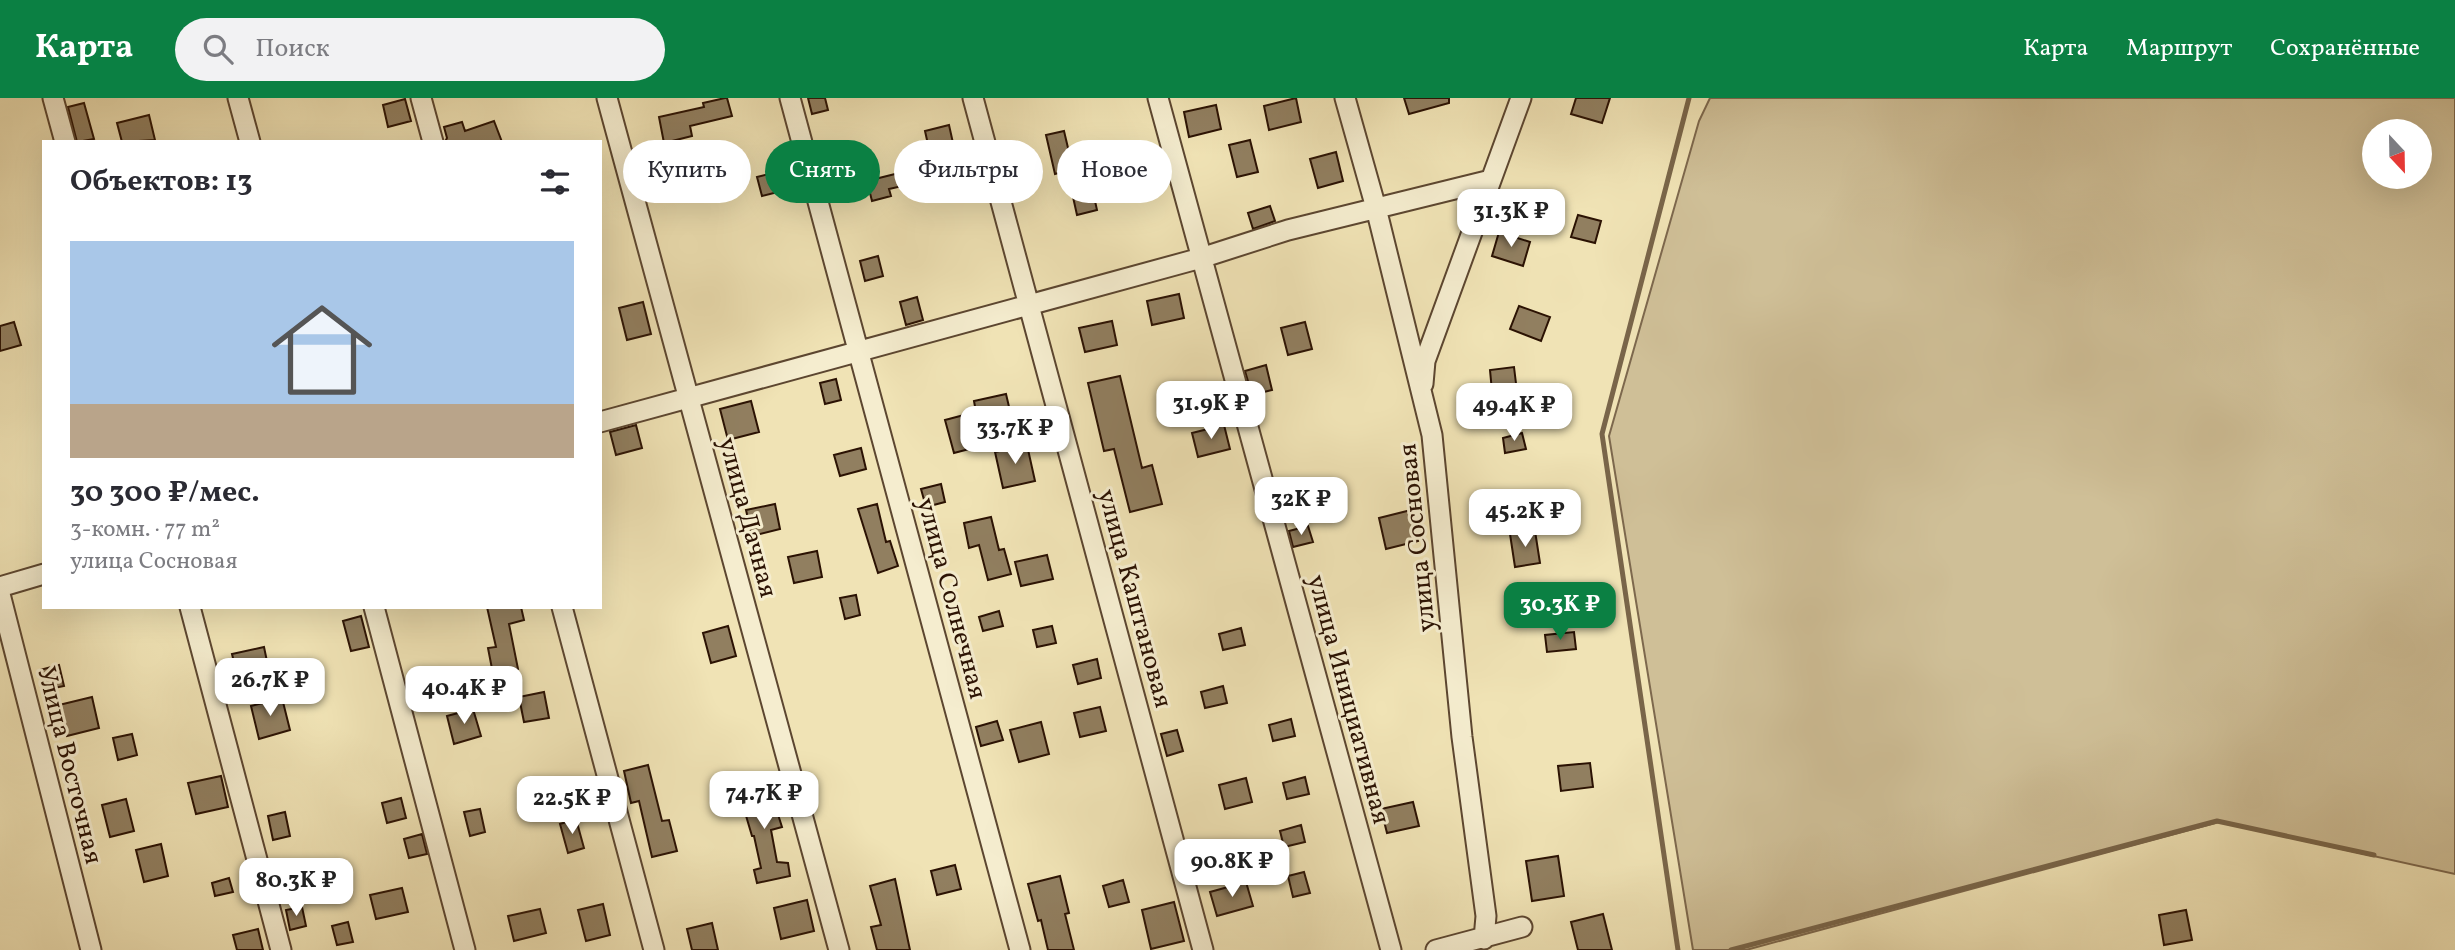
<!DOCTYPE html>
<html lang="ru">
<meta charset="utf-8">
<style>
:root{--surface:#fff;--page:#f2f2f3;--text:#2b2b33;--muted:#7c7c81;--accent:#0b8043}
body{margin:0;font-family:Vollkorn,serif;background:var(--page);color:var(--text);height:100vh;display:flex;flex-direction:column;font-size:26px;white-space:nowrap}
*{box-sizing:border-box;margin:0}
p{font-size:23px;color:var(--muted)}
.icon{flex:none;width:38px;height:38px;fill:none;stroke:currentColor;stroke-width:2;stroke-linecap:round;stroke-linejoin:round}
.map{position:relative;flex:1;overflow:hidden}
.sheet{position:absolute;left:42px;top:42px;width:560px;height:469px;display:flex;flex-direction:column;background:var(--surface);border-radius:0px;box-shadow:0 7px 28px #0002}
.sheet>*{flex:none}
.hud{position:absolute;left:623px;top:42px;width:665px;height:63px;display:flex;gap:14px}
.needle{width:46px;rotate:158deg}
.fabs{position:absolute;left:2362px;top:21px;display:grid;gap:14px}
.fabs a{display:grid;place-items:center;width:70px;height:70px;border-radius:50%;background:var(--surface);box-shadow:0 7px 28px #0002;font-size:35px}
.price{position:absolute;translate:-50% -60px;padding:0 16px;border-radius:14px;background:#fff;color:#222;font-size:23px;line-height:46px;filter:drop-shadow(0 2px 4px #0008)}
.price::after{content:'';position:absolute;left:50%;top:42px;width:21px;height:16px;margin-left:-10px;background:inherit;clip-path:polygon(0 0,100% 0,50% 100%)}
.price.active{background:var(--accent);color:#fff}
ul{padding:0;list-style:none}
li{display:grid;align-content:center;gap:14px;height:371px;padding:0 28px}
li span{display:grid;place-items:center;height:217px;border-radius:0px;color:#555}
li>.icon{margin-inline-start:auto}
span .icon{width:126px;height:126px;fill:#fffc;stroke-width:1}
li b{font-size:30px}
h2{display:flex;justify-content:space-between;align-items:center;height:84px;padding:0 28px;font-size:30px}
.tag{padding:0 24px;border-radius:32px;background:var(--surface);box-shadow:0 7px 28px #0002;font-size:24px;line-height:63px}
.tag.active{background:var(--accent);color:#fff}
header{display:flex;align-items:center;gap:42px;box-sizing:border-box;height:98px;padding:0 35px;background:var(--accent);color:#fff}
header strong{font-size:33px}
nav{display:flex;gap:38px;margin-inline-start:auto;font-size:24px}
.search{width:490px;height:63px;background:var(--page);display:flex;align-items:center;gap:18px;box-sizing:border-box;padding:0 24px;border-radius:38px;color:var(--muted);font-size:26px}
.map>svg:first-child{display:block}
.green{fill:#cfbf97;stroke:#7d684d;stroke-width:2;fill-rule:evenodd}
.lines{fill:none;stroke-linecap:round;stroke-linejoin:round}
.stream{stroke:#796549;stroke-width:5}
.building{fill:#917f60;stroke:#2b1203;stroke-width:2}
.minor-casing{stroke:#5c4630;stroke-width:23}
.minor{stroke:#f5edcf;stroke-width:19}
.labels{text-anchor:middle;stroke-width:6;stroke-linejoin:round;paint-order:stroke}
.street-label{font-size:26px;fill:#2b1203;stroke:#f5edcf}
</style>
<header>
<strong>Карта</strong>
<div class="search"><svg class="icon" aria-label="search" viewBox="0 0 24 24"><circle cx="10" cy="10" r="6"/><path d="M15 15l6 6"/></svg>Поиск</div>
<nav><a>Карта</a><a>Маршрут</a><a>Сохранённые</a></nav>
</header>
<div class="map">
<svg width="2455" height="852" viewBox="0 0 2455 852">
<rect width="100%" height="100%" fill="#f0e3b5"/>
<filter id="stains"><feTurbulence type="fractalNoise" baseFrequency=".00286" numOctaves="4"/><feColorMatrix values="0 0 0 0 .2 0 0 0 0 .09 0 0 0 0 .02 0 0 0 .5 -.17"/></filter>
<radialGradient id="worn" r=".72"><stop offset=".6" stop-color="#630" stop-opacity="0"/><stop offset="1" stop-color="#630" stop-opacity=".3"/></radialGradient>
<!-- green -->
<path class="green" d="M1710 0H2455V776L2219 724 1746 852H1693L1609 338 1699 23ZM2375 33H2420V79H2375Z"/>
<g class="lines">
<!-- stream -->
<path class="stream" d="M1678 852 1602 336 1689 0
M1731 852 2217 723 2374 757"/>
</g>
<!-- building -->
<path class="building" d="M725 0H727L732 18 690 28 692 38 664 45 659 19 704 9 703 5Z
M808 0H825L828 12 812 16Z
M1296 0 1301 24 1269 32 1264 8Z
M1404 0H1449V5L1409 16Z
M1576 0H1610L1602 25 1571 16Z
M405 1 411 23 388 29 383 7Z
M84 5 94 41 77 44 68 9Z
M1216 7 1221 31 1189 39 1184 14Z
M149 17 155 42 122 44 117 25Z
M494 23 502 44H445L447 40 444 29 462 24 465 33Z
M949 27 953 45 929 51 925 33Z
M1064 33 1073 71 1055 76 1046 37Z
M1250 42 1258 74 1237 79 1229 47Z
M1336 54 1343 83 1318 90 1310 61Z
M1145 55 1150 75 1132 80 1127 60Z
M928 61 933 81 889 91 891 98 872 103 867 83 911 72 909 65Z
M781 73 786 92 762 98 757 79Z
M1093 94 1097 112 1077 117 1073 99Z
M1270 108 1275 123 1253 131 1248 115Z
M1578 117 1601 123 1595 145 1571 139Z
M1499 134 1530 144 1523 168 1492 158Z
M878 158 883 178 865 183 860 163Z
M1179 196 1184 220 1152 227 1147 203Z
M917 199 923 222 906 227 900 204Z
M643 204 651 236 627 242 619 210Z
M1519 208 1550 219 1541 243 1510 231Z
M1112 223 1117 247 1085 254 1079 230Z
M14 224 21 247 0 253V228Z
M1305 224 1312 251 1288 257 1281 230Z
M1266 267 1272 292 1252 297 1245 273Z
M1514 269 1518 302 1493 304 1490 272Z
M1120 278 1142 370 1152 367 1162 406 1130 414 1114 351 1104 353 1088 285Z
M836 281 841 302 825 306 820 285Z
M1006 296 1010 313 977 320 974 303Z
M751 303 759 334 728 342 720 311Z
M964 317 973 350 954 355 945 322Z
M636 327 642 350 616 357 610 334Z
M1224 327 1230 351 1198 359 1192 335Z
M1522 335 1526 351 1505 355 1503 340Z
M1027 347 1035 383 1003 390 995 354Z
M861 350 866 371 840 378 834 357Z
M941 386 945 404 926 409 921 391Z
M775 406 780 431 752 438 746 412Z
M877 406 886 444 890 443 898 468 878 475 858 411Z
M1411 412 1418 443 1386 451 1379 420Z
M991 419 999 452 1004 451 1011 476 988 482 979 447 969 450 964 425Z
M1308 428 1313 444 1293 449 1289 433Z
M1535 433 1540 465 1515 469 1510 436Z
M817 453 822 479 794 485 788 459Z
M1047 457 1053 481 1021 488 1015 464Z
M856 497 860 517 845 521 840 500Z
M487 509H521L524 522 509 526 518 571 493 576 488 550 496 549Z
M999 513 1003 528 983 533 979 519Z
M361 518 369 549 351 553 343 523Z
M728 528 736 558 711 565 703 535Z
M1052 528 1056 545 1037 549 1033 532Z
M1241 530 1245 547 1223 552 1219 536Z
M1574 534 1576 551 1547 554 1545 537Z
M264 549 269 573 238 581 232 556Z
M1097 561 1101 580 1078 586 1073 567Z
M59 567 64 588 44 592 40 572Z
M1223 588 1227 605 1205 610 1201 594Z
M544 594 549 620 524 624 519 599Z
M92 599 99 630 67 638 59 607Z
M282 600 290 632 259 641 251 608Z
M1100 609 1106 633 1080 639 1074 615Z
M473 611 481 638 454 646 447 618Z
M1291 621 1295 638 1273 643 1269 627Z
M997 623 1003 642 981 648 976 629Z
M1041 624 1049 656 1019 664 1010 632Z
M1177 632 1183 653 1167 658 1161 636Z
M132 636 137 657 118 662 113 640Z
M1590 665 1593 689 1561 693 1558 668Z
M648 667 662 723 669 722 677 753 652 759 639 703 631 705 624 673Z
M221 678 228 709 196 716 188 685Z
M1305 679 1309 696 1287 701 1283 685Z
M1246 680 1252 704 1225 711 1219 687Z
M768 685 782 729 771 732 777 764 788 765 790 778 757 785 754 772 761 770 754 738H752L739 694Z
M401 700 406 720 387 725 382 705Z
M126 701 134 733 110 739 102 707Z
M1413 704 1419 728 1387 735 1381 711Z
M480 711 485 734 470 738 464 714Z
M285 714 290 738 273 742 268 718Z
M576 721 584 750 568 755 560 726Z
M1301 727 1305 744 1284 749 1280 733Z
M422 736 427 756 409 760 404 741Z
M161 746 168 778 144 784 136 752Z
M1558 758 1564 798 1532 803 1526 763Z
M955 767 961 791 937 797 931 773Z
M1304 774 1310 795 1293 799 1288 778Z
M1060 778 1069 815 1065 816 1074 852H1048L1041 822 1038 823 1028 786Z
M229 780 233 794 215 798 212 785Z
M895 781 910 852H877L871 829 881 827 870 788Z
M1123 782 1129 804 1109 809 1103 788Z
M1246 784 1253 808 1217 818 1210 794Z
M402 790 408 814 376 821 370 797Z
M807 802 814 833 781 841 774 810Z
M1174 804 1184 843 1151 851 1142 812Z
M603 806 610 837 586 843 578 812Z
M302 809 306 828 290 832 286 812Z
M540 811 546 835 514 843 508 818Z
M2186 812 2192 842 2164 847 2159 817Z
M1603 816 1612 852H1578L1571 824Z
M348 824 353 844 337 847 332 828Z
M712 825 718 852H692L687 831Z
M258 831 263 852H237L233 837Z"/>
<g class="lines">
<defs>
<path id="minor" d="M53 0 65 44
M238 0 250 44
M421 0 433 44
M607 0 839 852
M790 0 1020 852
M973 0 1203 852
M1158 0 1391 852
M1345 0 1376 110 1432 337 1462 639 1486 818 1484 841
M1423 286 1425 263 1521 0
M600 324 1201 160 1288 132 1491 82
M0 489 44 476
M0 496 91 852
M190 509 281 852
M374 509 465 852
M562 509 654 852
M1436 852 1522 829"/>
</defs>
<!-- minor casing -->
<use href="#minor" class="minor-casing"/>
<!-- minor -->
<use href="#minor" class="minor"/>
</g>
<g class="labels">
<!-- street labels -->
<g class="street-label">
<text transform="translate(749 419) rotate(75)" y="9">улица Дачная</text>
<text transform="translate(1416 440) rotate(-96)" y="9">улица Сосновая</text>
<text transform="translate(953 500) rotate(75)" y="9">улица Солнечная</text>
<text transform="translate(1136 500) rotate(75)" y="9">улица Каштановая</text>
<text transform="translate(1350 601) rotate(75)" y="9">улица Инициативная</text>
<text transform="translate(71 667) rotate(76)" y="9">Улица Восточная</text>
</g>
</g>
<rect width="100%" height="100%" filter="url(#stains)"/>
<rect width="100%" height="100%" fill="url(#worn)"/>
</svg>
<div class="fabs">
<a><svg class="needle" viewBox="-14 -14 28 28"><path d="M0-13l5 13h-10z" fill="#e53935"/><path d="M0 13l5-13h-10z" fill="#7c7c81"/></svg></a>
</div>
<b class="price" style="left:1511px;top:151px">31.3K ₽</b>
<b class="price" style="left:1211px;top:343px">31.9K ₽</b>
<b class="price" style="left:1514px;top:345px">49.4K ₽</b>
<b class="price" style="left:1015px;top:368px">33.7K ₽</b>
<b class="price" style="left:1301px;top:439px">32K ₽</b>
<b class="price" style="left:1525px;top:451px">45.2K ₽</b>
<b class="price active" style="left:1560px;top:544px">30.3K ₽</b>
<b class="price" style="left:270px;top:620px">26.7K ₽</b>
<b class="price" style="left:464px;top:628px">40.4K ₽</b>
<b class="price" style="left:764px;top:733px">74.7K ₽</b>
<b class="price" style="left:572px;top:738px">22.5K ₽</b>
<b class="price" style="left:1232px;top:801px">90.8K ₽</b>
<b class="price" style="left:296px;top:820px">80.3K ₽</b>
<div class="hud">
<a class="tag">Купить</a>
<a class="tag active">Снять</a>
<a class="tag">Фильтры</a>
<a class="tag">Новое</a>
</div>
<section class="sheet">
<h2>Объектов: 13<svg class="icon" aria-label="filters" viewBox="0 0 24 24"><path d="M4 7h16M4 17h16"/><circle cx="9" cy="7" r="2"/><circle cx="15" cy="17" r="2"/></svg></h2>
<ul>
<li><span style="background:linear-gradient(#a9c7e8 75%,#b9a48a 0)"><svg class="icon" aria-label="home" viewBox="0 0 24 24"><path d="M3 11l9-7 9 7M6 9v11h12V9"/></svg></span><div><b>30 300 ₽/мес.</b><p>3-комн. · 77 m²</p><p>улица Сосновая</p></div></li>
</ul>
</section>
</div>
